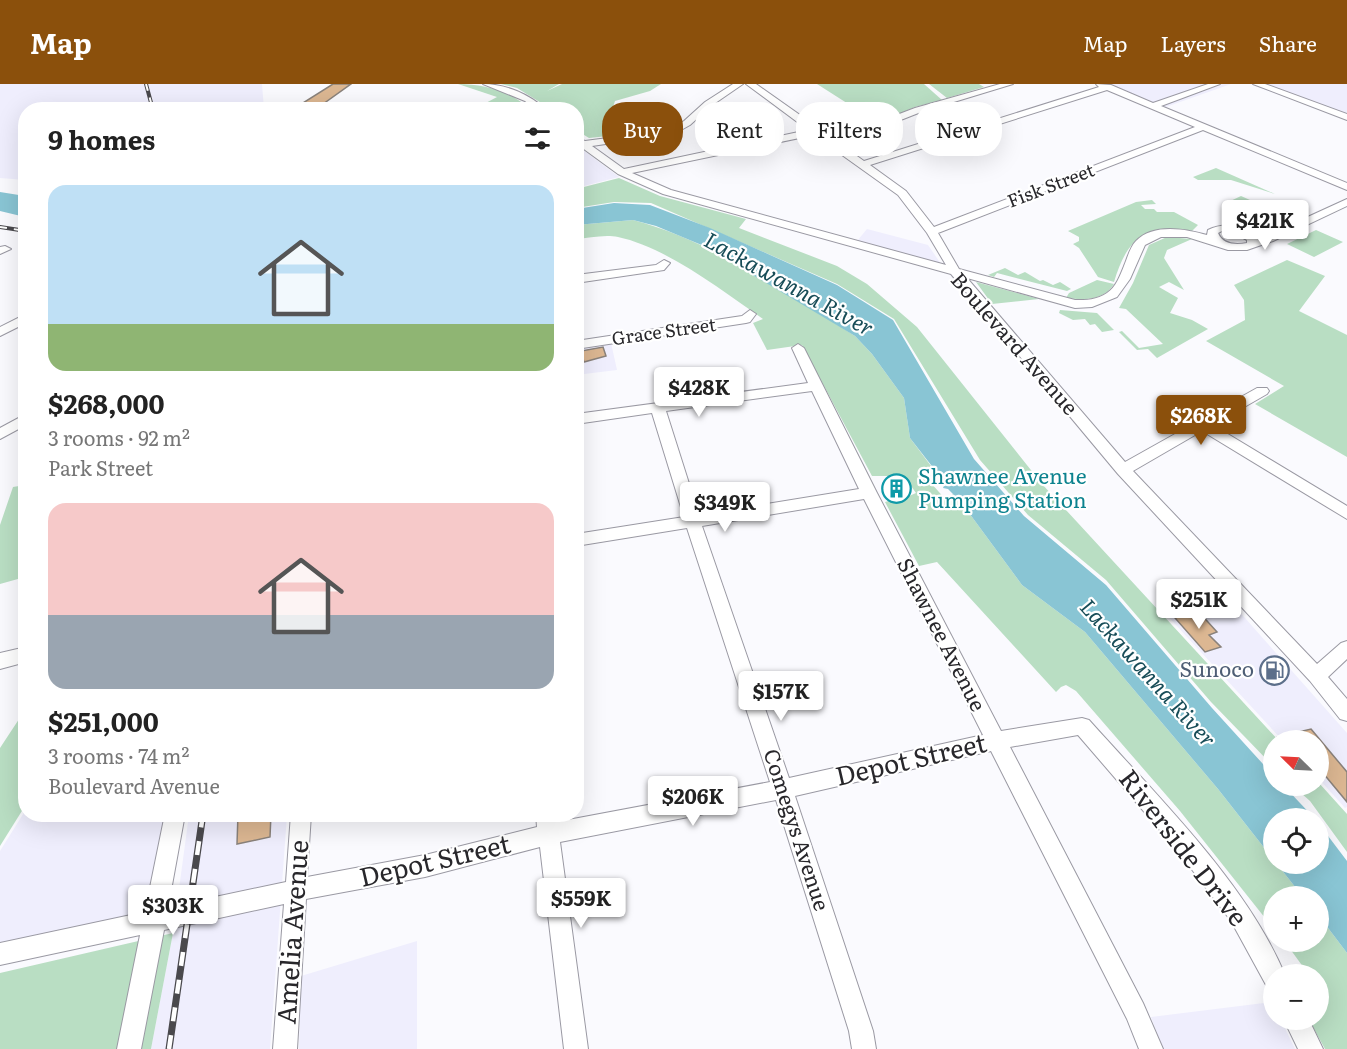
<!DOCTYPE html>
<meta charset="utf-8">
<style>
:root{--surface:#fff;--page:#f6f6f6;--text:#222;--muted:#767676;--accent:#8b500c}
body{margin:0;font-family:Literata,serif;background:var(--page);color:var(--text);height:100vh;display:flex;flex-direction:column;font-size:22px;white-space:nowrap}
*{box-sizing:border-box;margin:0}
p{font-size:20px;color:var(--muted)}
.icon{flex:none;width:33px;height:33px;fill:none;stroke:currentColor;stroke-width:2;stroke-linecap:round;stroke-linejoin:round}
.map{position:relative;flex:1;overflow:hidden}
.details{position:absolute;left:18px;top:18px;width:566px;height:720px;display:flex;flex-direction:column;background:var(--surface);border-radius:24px;box-shadow:0 6px 24px #0002}
.details>*{flex:none}
.hud{position:absolute;left:602px;top:18px;width:570px;height:54px;display:flex;gap:12px}
.needle{width:39px;rotate:294deg}
.fabs{position:absolute;left:1263px;top:646px;display:grid;gap:12px}
.fabs a{display:grid;place-items:center;width:66px;height:66px;border-radius:50%;background:var(--surface);box-shadow:0 6px 24px #0002;font-size:30px}
.price{position:absolute;translate:-50% -51px;padding:0 14px;border-radius:6px;background:#fff;color:#222;font-size:20px;line-height:39px;filter:drop-shadow(0 2px 3px #0008)}
.price::after{content:'';position:absolute;left:50%;top:36px;width:18px;height:14px;margin-left:-9px;background:inherit;clip-path:polygon(0 0,100% 0,50% 100%)}
.price.selected{background:var(--accent);color:#fff}
ul{padding:0;list-style:none}
li{display:grid;align-content:center;gap:12px;height:318px;padding:0 30px}
li span{display:grid;place-items:center;height:186px;border-radius:18px;color:#555}
li>.icon{margin-inline-start:auto}
span .icon{width:108px;height:108px;fill:#fffc;stroke-width:1}
li b{font-size:26px}
h2{display:flex;justify-content:space-between;align-items:center;height:72px;padding:0 30px;font-size:26px}
.chip{padding:0 21px;border-radius:24px;background:var(--surface);box-shadow:0 6px 24px #0002;font-size:21px;line-height:54px}
.chip.selected{background:var(--accent);color:#fff}
header{display:flex;align-items:center;gap:36px;box-sizing:border-box;height:84px;padding:0 30px;background:var(--accent);color:#fff}
header strong{font-size:28px}
nav{display:flex;gap:33px;margin-inline-start:auto;font-size:21px}
.map>svg:first-child{display:block}
.built{fill:#efeefd}
.green{fill:#b9dec3}
.water{fill:#89c5d4}
.building{fill:#dcb792;stroke:#8a827b;stroke-width:1.5}
.lines{fill:none;stroke-linecap:round;stroke-linejoin:round}
.minor-casing{stroke:#9a99a3;stroke-width:2}
.minor{fill:#fff;fill-rule:evenodd}
.rail-far1-casing{stroke:#4a494d;stroke-width:4}
.rail-casing{stroke:#4a494d;stroke-width:7}
.rail-far1{stroke:#fff;stroke-width:2;stroke-dasharray:7;stroke-linecap:butt}
.rail{stroke:#fff;stroke-width:4.5;stroke-dasharray:14;stroke-linecap:butt}
.labels{text-anchor:middle;stroke-width:4.5;stroke-linejoin:round;paint-order:stroke}
.far-street-label{font-size:18px;fill:#28272b;stroke:#fff}
.street-label{font-size:21px;fill:#28272b;stroke:#fff}
.culture-label{font-size:21px;fill:#0d838f;stroke:#fff;text-anchor:start}
.service-label{font-size:21px;fill:#4e5e75;stroke:#fff;text-anchor:end}
.water-label{font-size:22px;font-style:italic;fill:#184d58;stroke:#fff}
.near-street-label{font-size:26px;fill:#28272b;stroke:#fff}
</style>
<header>
<strong>Map</strong>
<nav><a>Map</a><a>Layers</a><a>Share</a></nav>
</header>
<div class="map">
<svg width="1347" height="965" viewBox="0 0 1347 965">
<rect width="100%" height="100%" fill="#fafafe"/>
<!-- built -->
<path class="built" d="M0 0H262L264 25 26 26 25 96 0 94Z
M1104 0H1231L1163 24Z
M1250 0H1347V36Z
M576 63H579L619 93 576 104Z
M867 145 928 161 941 180 857 157Z
M611 259 617 286 576 291V264Z
M1222 508 1347 649V723L1345 724 1319 695 1318 657H1283L1163 527Z
M25 727 26 730 170 731 151 829 0 863V767Z
M189 731H287L270 965H151L173 849Z
M417 857V965H299L301 892Z
M1272 918 1274 936H1281L1295 965H1163L1151 933Z"/>
<!-- green -->
<path class="green" d="M458 0C485 0 510 7 530 25H465L482 21 497 13Z
M501 0H559L547 7 562 0H661L650 7 615 17 613 23 636 49 589 54 576 46V26L551 25 517 4Z
M817 0H924L942 16 915 23 882 37H875Z
M929 0H979L984 3 947 14Z
M1216 84 1275 110 1231 96H1198L1193 93Z
M619 94 660 112 746 135 739 144 837 182 867 200 917 243 1042 400 1279 657H1274L1273 682 1211 618 1106 496 1028 431 980 376 894 235 837 200 651 119 614 118 576 124V105Z
M1241 112 1286 132 1272 138 1267 145 1258 138 1264 137 1246 119 1224 120Z
M1152 116 1156 120 1141 121 1145 125H1154L1157 128H1174L1198 141 1192 147C1146 139 1127 154 1114 198L1098 193 1079 164 1073 160 1079 157V153L1068 147 1136 118Z
M633 136C713 157 785 208 855 252L872 270 904 314 910 354 934 386 922 389 947 417 953 410 961 418 1022 501 1085 548 1218 705 1273 775 1274 780H1277L1303 813H1274L1273 844 1180 727 1076 607 1066 601 1061 603 1056 608 937 478 919 482 885 418 899 414 900 416 916 409 904 392H872L802 261 767 266 753 239 763 235C723 207 666 163 618 153 605 150 589 154 576 155V141Z
M1316 146 1343 158 1314 173 1287 160Z
M1167 153 1192 155 1167 166 1164 174 1184 206 1169 198 1159 203 1178 214 1170 229 1192 236 1208 245 1157 274 1148 265 1137 266 1119 248 1122 247 1139 264 1163 260 1126 225 1119 224 1133 199 1149 161Z
M1287 176 1325 192 1299 227 1347 251V373L1255 320 1284 302 1206 257 1245 236 1244 216 1234 201Z
M1005 184 1018 191 1025 188 1040 197 1043 196 1053 201 1060 198 1071 205 1067 207 997 189 994 193 988 191Z
M1097 196 1114 200C1104 217 1083 216 1066 214L1069 209Z
M976 198 1039 215 992 220Z
M1060 226 1097 229 1114 246 1102 248 1095 240 1090 241 1085 235 1073 236 1059 229Z
M25 401V493L0 500V441L13 403Z
M25 626V722L0 762V664Z
M1319 699 1347 730V768L1310 717 1293 702H1318Z
M1319 832 1347 869V965H1325L1309 936H1318V891H1309L1285 858H1318Z
M173 849 151 965H0V889Z"/>
<!-- water -->
<path class="water" d="M0 108 25 112V133L0 127Z
M614 119 650 121 710 144 837 201 893 236 974 375 1024 432 1106 501 1212 624 1273 691 1274 702H1284L1315 735H1274L1273 775 1218 705 1085 548 1022 501 961 418 948 405 943 404 945 399 910 354 904 314 872 270 855 252 704 162 656 142 633 136 576 141V125Z
M1319 740 1347 777V869L1319 832 1318 813H1303L1277 780H1318Z"/>
<!-- building -->
<path class="building" d="M333 0H351L316 25 298 22Z
M603 263 606 272 584 278 581 267Z
M1198 527 1217 548 1209 551 1221 563 1205 568 1175 534Z
M1311 645 1347 688V718L1318 683V657H1277V653Z
M238 730H271L270 753 237 760Z"/>
<g class="lines">
<defs>
<path id="minor" d="M483 0C505 0 530 10 546 26H536L525 17Z
M733 0H743L711 22 690 41 674 50 592 62 624 85 808 46 746 0H756L834 55 915 24 1000 0H1013L921 28 840 60 864 77 1099 3 1096 0 1111 1 1153 19 1208 0H1220L1161 22 1347 99V106L1203 46 938 149 959 185 1075 216C1086 216 1097 216 1107 209 1116 203 1120 192 1124 182 1127 175 1130 163 1136 157 1153 139 1186 145 1207 151L1208 146C1224 138 1245 141 1258 154L1266 152 1347 115V122L1273 157 1247 166H1228L1187 153H1161L1145 161 1130 195 1117 213 1092 223 1075 224 967 194 1125 378 1257 304H1267L1269 307 1267 310 1213 341 1347 422V435L1202 347 1133 387 1317 580 1341 559 1347 557V575L1328 593 1347 615V637L1340 635 1310 597 1118 390 951 190 663 110 618 90 581 63 576 64V52L585 57 669 46 684 37 705 18ZM1107 6 1195 43 934 143 906 107 870 81ZM814 51 898 111 927 149 946 181 671 106 632 89ZM1222 147 1234 149 1247 156V159C1236 161 1223 161 1218 149Z
M1253 0H1265L1347 30V36Z
M5 162 11 165 0 170V163Z
M664 176 670 179 664 186 576 199V191L656 181Z
M750 226 756 230 750 238 746 239 576 265V257L742 232Z
M26 230V239L0 252V243Z
M798 260 804 264 877 409 1001 647 1082 634 1089 636C1155 710 1247 799 1285 891H1274V904L1266 901 1231 837 1177 766 1078 651 1010 663 1143 919 1163 965H1139L1127 935 991 667 795 712 873 947 876 965H852L849 947 776 716 560 758 588 965H564L540 763 425 793 306 815 297 965H273L284 820 164 846 141 965H117L140 851 0 881V859L145 828 165 730H185L168 823 286 798 291 730H311L307 793 425 771 537 743 536 730H556L557 738 770 698 687 444 576 462V450L684 433 652 329 576 340V330L808 299 792 264ZM812 307 859 405 699 431 666 327ZM864 415 983 651 789 694 702 442Z
M26 330V341L0 355V344Z
M26 563V578L0 585V569Z
M1284 936H1309L1323 965H1298Z"/>
</defs>
<!-- minor casing -->
<use href="#minor" class="minor-casing"/>
<!-- minor -->
<use href="#minor" class="minor"/>
<defs>
<path id="rail-far1" d="M146 0 153 26
M0 143 26 147"/>
<path id="rail" d="M169 965 203 730"/>
</defs>
<!-- rail-far1 casing -->
<use href="#rail-far1" class="rail-far1-casing"/>
<!-- rail casing -->
<use href="#rail" class="rail-casing"/>
<!-- rail-far1 -->
<use href="#rail-far1" class="rail-far1"/>
<!-- rail -->
<use href="#rail" class="rail"/>
</g>
<!-- icons -->
<defs>
<symbol id="building-ring" viewBox="-11 -11 22 22"><circle r="9.5" fill="#fff" stroke="#0f9aa8" stroke-width="1.5"/><path d="M-4-6H4V6H1V3H-1V6H-4ZM-2.5-4.3h1.7v1.8h-1.7ZM.8-4.3h1.7v1.8H.8ZM-2.5-1h1.7V.8h-1.7ZM.8-1h1.7V.8H.8Z" fill="#0f9aa8"/></symbol>
<symbol id="fuel-ring" viewBox="-11 -11 22 22"><circle r="9.5" fill="#fff" stroke="#5c6f8a" stroke-width="1.5"/><path d="M-5.5-6h7V0h2V4h1.3V-2.5L3-4.5l.8-.8L6-3V5H2.5V1h-1V6h-7ZM-4.2-4.7v3.2H.2V-4.7Z" fill="#5c6f8a"/></symbol>
</defs>
<g fill-rule="evenodd">
<use href="#building-ring" x="880" y="388" width="33" height="33"/>
<use href="#fuel-ring" x="1258" y="570" width="33" height="33"/>
</g>
<g class="labels">
<!-- far-street labels -->
<g class="far-street-label">
<text transform="translate(1051 102) rotate(-21)" y="6">Fisk Street</text>
<text transform="translate(664 248) rotate(-8)" y="6">Grace Street</text>
</g>
<!-- street labels -->
<g class="street-label">
<text transform="translate(1014 260) rotate(49)" y="7">Boulevard Avenue</text>
<text transform="translate(941 551) rotate(63)" y="7">Shawnee Avenue</text>
<text transform="translate(796 746) rotate(72)" y="7">Comegys Avenue</text>
</g>
<!-- culture labels -->
<g class="culture-label">
<text x="918" y="400">Shawnee Avenue<tspan x="918" dy="24">Pumping Station</tspan></text>
</g>
<!-- service labels -->
<g class="service-label">
<text x="1254" y="593">Sunoco</text>
</g>
<!-- water labels -->
<g class="water-label">
<text transform="translate(789 200) rotate(29)" y="8">Lackawanna River</text>
<text transform="translate(1148 589) rotate(48)" y="8">Lackawanna River</text>
</g>
<!-- near-street labels -->
<g class="near-street-label">
<text transform="translate(911 676) rotate(-13)" y="9">Depot Street</text>
<text transform="translate(1183 764) rotate(52)" y="9">Riverside Drive</text>
<text transform="translate(435 777) rotate(-13)" y="9">Depot Street</text>
<text transform="translate(293 848) rotate(-86)" y="9">Amelia Avenue</text>
</g>
</g>
</svg>
<div class="fabs">
<a><svg class="needle" viewBox="-14 -14 28 28"><path d="M0-13l5 13h-10z" fill="#e53935"/><path d="M0 13l5-13h-10z" fill="#767676"/></svg></a>
<a><svg class="icon" aria-label="locate" viewBox="0 0 24 24"><circle cx="12" cy="12" r="6"/><path d="M12 2v4M12 18v4M2 12h4M18 12h4"/></svg></a>
<a>+</a>
<a>−</a>
</div>
<b class="price" style="left:1265px;top:167px">$421K</b>
<b class="price" style="left:699px;top:334px">$428K</b>
<b class="price selected" style="left:1201px;top:362px">$268K</b>
<b class="price" style="left:725px;top:449px">$349K</b>
<b class="price" style="left:1199px;top:546px">$251K</b>
<b class="price" style="left:781px;top:638px">$157K</b>
<b class="price" style="left:693px;top:743px">$206K</b>
<b class="price" style="left:581px;top:845px">$559K</b>
<b class="price" style="left:173px;top:852px">$303K</b>
<div class="hud">
<a class="chip selected">Buy</a>
<a class="chip">Rent</a>
<a class="chip">Filters</a>
<a class="chip">New</a>
</div>
<section class="details">
<h2>9 homes<svg class="icon" aria-label="filters" viewBox="0 0 24 24"><path d="M4 7h16M4 17h16"/><circle cx="9" cy="7" r="2"/><circle cx="15" cy="17" r="2"/></svg></h2>
<ul>
<li><span style="background:linear-gradient(#bfe0f5 75%,#8fb573 0)"><svg class="icon" aria-label="home" viewBox="0 0 24 24"><path d="M3 11l9-7 9 7M6 9v11h12V9"/></svg></span><div><b>$268,000</b><p>3 rooms · 92 m²</p><p>Park Street</p></div></li>
<li><span style="background:linear-gradient(#f6c9c9 60%,#9aa5b1 0)"><svg class="icon" aria-label="home" viewBox="0 0 24 24"><path d="M3 11l9-7 9 7M6 9v11h12V9"/></svg></span><div><b>$251,000</b><p>3 rooms · 74 m²</p><p>Boulevard Avenue</p></div></li>
</ul>
</section>
</div>
